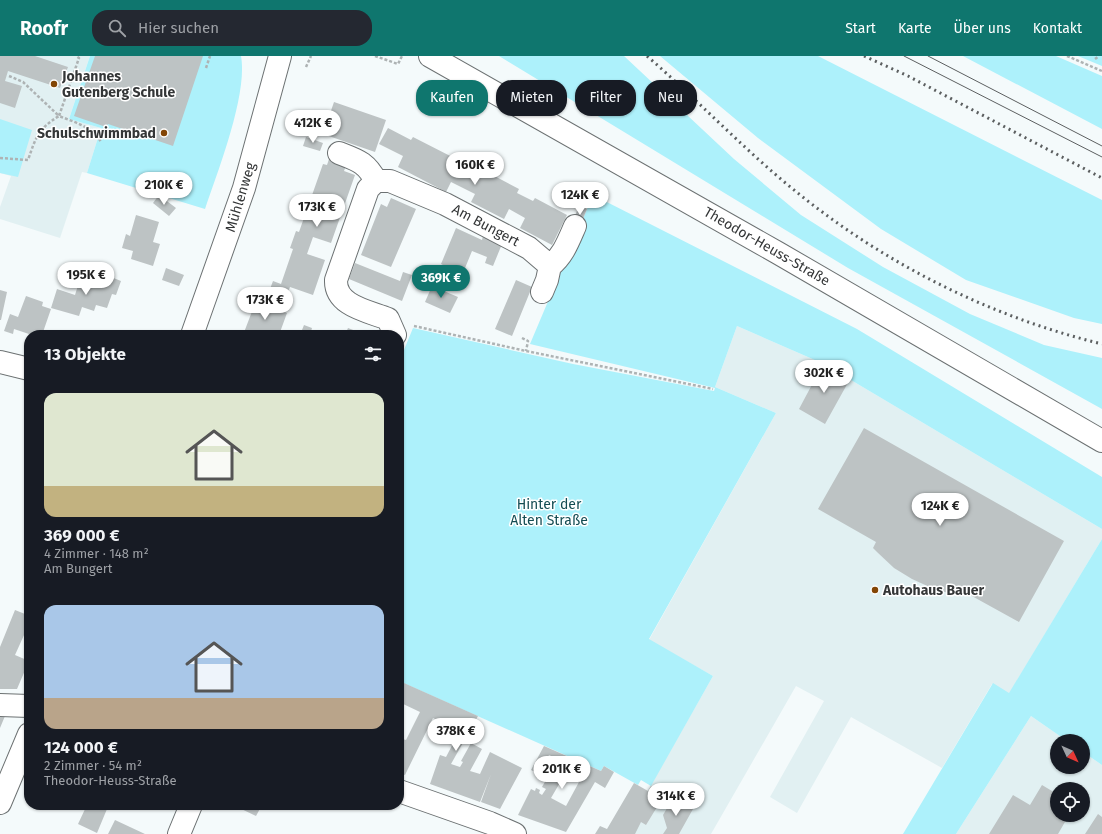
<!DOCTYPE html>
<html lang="de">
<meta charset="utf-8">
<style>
:root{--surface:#171b24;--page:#242831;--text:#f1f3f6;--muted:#9ea1a6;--accent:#0f766e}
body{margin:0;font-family:"Fira Sans",sans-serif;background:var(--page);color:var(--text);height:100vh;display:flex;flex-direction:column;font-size:15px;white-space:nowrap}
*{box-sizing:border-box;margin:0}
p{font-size:13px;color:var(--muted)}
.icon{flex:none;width:22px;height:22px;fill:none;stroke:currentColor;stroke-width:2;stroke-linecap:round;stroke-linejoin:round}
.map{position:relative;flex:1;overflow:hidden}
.panel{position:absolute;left:24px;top:274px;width:380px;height:480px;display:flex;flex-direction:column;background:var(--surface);border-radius:16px;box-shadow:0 1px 3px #0004}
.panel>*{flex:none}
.guide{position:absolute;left:416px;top:24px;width:380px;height:36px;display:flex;gap:8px}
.needle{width:26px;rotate:134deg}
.controls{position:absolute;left:1050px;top:678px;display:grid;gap:8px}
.controls a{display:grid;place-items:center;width:40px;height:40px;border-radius:50%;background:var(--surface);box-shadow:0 1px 3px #0004;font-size:20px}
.price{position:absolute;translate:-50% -34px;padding:0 9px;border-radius:14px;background:#fff;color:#222;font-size:13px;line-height:26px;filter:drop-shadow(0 1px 2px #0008)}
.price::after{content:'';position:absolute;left:50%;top:24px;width:12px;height:9px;margin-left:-6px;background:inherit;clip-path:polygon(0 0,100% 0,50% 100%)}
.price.active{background:var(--accent);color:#fff}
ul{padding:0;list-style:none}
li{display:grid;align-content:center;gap:8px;height:212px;padding:0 20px}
li span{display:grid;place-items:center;height:124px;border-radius:12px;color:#555}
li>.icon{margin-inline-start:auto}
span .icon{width:72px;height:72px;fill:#fffc;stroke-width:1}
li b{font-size:17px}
h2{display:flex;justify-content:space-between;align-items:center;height:48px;padding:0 20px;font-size:17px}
.chip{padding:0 14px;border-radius:16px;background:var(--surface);box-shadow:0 1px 3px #0004;font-size:14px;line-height:36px}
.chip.active{background:var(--accent);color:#fff}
header{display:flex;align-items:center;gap:24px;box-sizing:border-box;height:56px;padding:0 20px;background:var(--accent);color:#fff}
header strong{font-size:19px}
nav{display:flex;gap:22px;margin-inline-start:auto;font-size:14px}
.search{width:280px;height:36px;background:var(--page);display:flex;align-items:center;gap:10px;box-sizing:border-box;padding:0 14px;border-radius:16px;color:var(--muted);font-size:15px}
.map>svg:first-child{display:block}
.built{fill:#e1f0f2;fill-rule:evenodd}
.green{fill:#adf1fb}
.building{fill:#bdc3c4;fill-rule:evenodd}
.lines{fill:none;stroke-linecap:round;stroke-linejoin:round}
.minor-casing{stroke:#6c7172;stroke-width:24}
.major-casing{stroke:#6c7172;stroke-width:24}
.path{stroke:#aeb3b4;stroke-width:2.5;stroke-dasharray:3 2;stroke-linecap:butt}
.minor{stroke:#fff;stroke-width:22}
.major{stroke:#fff;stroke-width:22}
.tram{stroke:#5c5f60;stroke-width:1}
.rail{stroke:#5c5f60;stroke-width:3;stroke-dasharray:2 4;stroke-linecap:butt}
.poi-dot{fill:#834505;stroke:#fff;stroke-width:1.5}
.labels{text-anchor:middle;stroke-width:3;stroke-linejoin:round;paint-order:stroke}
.poi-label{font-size:14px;font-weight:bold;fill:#343637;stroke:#fff;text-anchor:start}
.street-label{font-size:14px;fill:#343637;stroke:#fff}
.park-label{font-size:14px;fill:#134c53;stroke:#fff}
</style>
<header>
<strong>Roofr</strong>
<div class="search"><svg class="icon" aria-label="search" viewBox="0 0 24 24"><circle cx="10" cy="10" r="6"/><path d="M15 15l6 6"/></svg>Hier suchen</div>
<nav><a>Start</a><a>Karte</a><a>Über uns</a><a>Kontakt</a></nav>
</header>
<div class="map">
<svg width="1102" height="778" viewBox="0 0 1102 778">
<rect width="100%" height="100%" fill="#f4fafb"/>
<!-- built -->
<path class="built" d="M0 0H90L69 63 101 72 87 117 82 116 60 182 0 163V151L11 120 0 117Z
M737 270 824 308 1102 473V483L1009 638 992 628 942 712 851 661 797 757 770 741 824 645 796 630 711 778H623L713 620 649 584 776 357 715 331Z
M1031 660 1067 685H1057V711H1083V696L1102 709V778H956ZM1057 733H1083V759H1057Z"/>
<!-- green -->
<path class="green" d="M90 0H241C248 38 218 115 205 153L87 117 101 72 69 63Z
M499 0H624L734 103 801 159 883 211 970 258 1044 289 1102 302V353L848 212Z
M660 0H818L1102 144V268L1074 262 966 224 881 173 758 82Z
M963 0H1056L1102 20V73Z
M1078 0H1102V10Z
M0 63 32 74 18 121 0 117Z
M593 139 857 273 1102 421V473L824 308 737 270 715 331 776 357 649 583 713 620 651 730 641 724 638 729 604 710 601 715 399 625V306L413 272 573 308 714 335 715 332 530 288Z
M1102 483V709L1083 696V685H1067L1031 660 956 778H903L993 627 1009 637Z"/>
<!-- building -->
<path class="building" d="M0 0H35L68 11 60 32 8 15 5 25 22 30 15 52 0 47Z
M95 0H203L173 90 108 68 106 71 74 60Z
M334 46 386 64 375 96 323 78Z
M388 72 411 84 413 81 462 106 460 110 484 122 487 116 519 133 517 137 533 145 535 142 567 159 552 189 520 172 525 162 509 153 504 163 471 146 475 138 451 126 446 136 398 111 403 100 379 88Z
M306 81 323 87 320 95 303 90Z
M330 100 347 107 344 115 355 119 331 187 313 181 307 198 325 204 313 239 290 231 287 239 270 233 273 225 281 228 293 193 290 192 296 175 299 176 323 108 327 109Z
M159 139 176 152 169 160 153 147Z
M391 142 416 153 391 211 361 199 381 148 387 151Z
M579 150 587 153 580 170 572 167Z
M136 159 159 166 153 186 160 188 153 210 131 203 133 195 122 192 126 178 130 180Z
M456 172 482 184 483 180 502 188 493 210 485 207 487 201 472 195 463 217 457 215 456 218 446 214 447 211 441 208Z
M355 207 400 225 403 216 412 219 402 245 349 223Z
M166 212 184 219 179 230 162 224Z
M106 219 121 225 116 239 112 238 107 252 96 249 94 255 82 251 79 260 51 252 57 233 75 239 80 223 103 230Z
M516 224 532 231 512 280 495 273Z
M432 230 458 241 450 257 425 246Z
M0 234 7 236 1 264H0Z
M26 240 43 246 42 250 51 253 42 279H32L14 273 13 278 4 275 10 258 18 261Z
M256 245 287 257 279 279H243Z
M304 269 312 272 310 279H300Z
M348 272 366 279H345Z
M823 308 850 323 825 368 799 353Z
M864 372 1064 485 1019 566 961 534 958 540 952 538 934 533 912 523 894 512 877 496 873 492 876 486 818 453Z
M29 549V568L15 599 29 605 17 633H0V591L15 554 25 558Z
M404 627 478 660 451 708 460 711 463 706 461 705 471 687 482 693 470 715 480 718 490 696 522 712 500 753 481 746 491 718 480 746 430 728 440 699 446 701 457 680 447 674 450 670 433 662 405 719 399 717V682L406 684 420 656 399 646V638Z
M0 660H5L0 672Z
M544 690 601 715 604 710 614 716 605 732 595 726 566 776 518 759 531 733 535 735 536 732 540 734 539 737 542 739 546 733 542 731 558 703 549 699 539 718 531 714ZM565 718 579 726 566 750 551 742Z
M634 727 648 735 651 730 665 738 646 769 641 766 635 778H595L600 770 607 773Z
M1042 729 1057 738V759H1069L1058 778H989L1013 739 1030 749Z
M673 742 693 753 679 778H663L667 772 663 759Z
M81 749H97L107 753 97 777 78 768 86 751Z
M233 749H262L256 760Z
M1098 758 1102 761V778H1085Z
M115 764 145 778H108Z"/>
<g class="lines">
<defs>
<path id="minor" d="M339 97C357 104 366 106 376 125
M550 210C563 200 568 186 575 170
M192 279 244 132 280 0
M395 279 388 263C368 255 335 250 336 224L368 133 376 125H390L445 148 529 192 550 210 547 224 542 236
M0 306 29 313
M0 649 29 650
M399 735 490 767 515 778
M0 747 29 678
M179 778 191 749"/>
<path id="major" d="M430 0 778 197 1102 385"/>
</defs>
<!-- minor casing -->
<use href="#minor" class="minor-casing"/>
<!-- major casing -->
<use href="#major" class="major-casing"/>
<!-- path -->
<path class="path" d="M375 0 398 8 402 0
M1067 0 1102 15
M1095 3 1099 0
M306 11 311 0
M206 12 210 0
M9 20 23 26 59 60 79 2 76 0
M0 102 28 104C36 81 38 73 59 60 74 66 93 71 101 86
M414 270 526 295 713 333
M522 282 528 285 526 295"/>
<!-- minor -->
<use href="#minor" class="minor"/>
<!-- major -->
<use href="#major" class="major"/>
<!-- tram -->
<path class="tram" d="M904 0 1102 101
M928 0 1102 90"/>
<!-- rail -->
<path class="rail" d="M647 0C693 40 736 85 782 124 875 203 984 259 1102 288
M864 0 908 20 1102 122"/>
</g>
<!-- markers -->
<g class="poi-dot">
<circle cx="54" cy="28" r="4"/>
<circle cx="164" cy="77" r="4"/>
<circle cx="875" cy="534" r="4"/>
</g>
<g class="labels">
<!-- poi labels -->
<g class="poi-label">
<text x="62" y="25">Johannes<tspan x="62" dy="16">Gutenberg Schule</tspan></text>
<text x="156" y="82" text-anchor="end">Schulschwimmbad</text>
<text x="883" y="539">Autohaus Bauer</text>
</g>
<!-- street labels -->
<g class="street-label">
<text transform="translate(240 141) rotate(-73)" y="5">Mühlenweg</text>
<text transform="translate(486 169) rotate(28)" y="5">Am Bungert</text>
<text transform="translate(767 190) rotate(30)" y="5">Theodor-Heuss-Straße</text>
</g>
<!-- park labels -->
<g class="park-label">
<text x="549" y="453">Hinter der<tspan x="549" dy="16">Alten Straße</tspan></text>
</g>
</g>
</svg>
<div class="controls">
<a><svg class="needle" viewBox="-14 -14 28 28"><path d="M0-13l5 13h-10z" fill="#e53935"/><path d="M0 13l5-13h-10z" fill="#9ea1a6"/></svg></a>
<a><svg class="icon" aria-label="locate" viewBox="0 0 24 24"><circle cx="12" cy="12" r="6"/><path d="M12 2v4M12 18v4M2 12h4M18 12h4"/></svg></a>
</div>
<b class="price" style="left:313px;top:88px">412K €</b>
<b class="price" style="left:475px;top:130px">160K €</b>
<b class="price" style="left:164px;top:150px">210K €</b>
<b class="price" style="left:580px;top:160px">124K €</b>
<b class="price" style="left:317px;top:172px">173K €</b>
<b class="price" style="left:86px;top:240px">195K €</b>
<b class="price active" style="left:441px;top:243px">369K €</b>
<b class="price" style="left:265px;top:265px">173K €</b>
<b class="price" style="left:824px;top:338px">302K €</b>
<b class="price" style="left:940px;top:471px">124K €</b>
<b class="price" style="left:456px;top:696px">378K €</b>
<b class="price" style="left:562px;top:734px">201K €</b>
<b class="price" style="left:676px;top:761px">314K €</b>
<div class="guide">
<a class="chip active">Kaufen</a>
<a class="chip">Mieten</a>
<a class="chip">Filter</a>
<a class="chip">Neu</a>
</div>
<section class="panel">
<h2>13 Objekte<svg class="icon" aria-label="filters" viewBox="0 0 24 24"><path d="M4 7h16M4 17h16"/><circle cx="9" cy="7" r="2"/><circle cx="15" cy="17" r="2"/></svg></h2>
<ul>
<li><span style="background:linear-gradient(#dfe7d0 75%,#c2b280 0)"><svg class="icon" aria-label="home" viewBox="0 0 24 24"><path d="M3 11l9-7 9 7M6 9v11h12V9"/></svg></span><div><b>369 000 €</b><p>4 Zimmer · 148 m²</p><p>Am Bungert</p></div></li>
<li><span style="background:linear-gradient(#a9c7e8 75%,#b9a48a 0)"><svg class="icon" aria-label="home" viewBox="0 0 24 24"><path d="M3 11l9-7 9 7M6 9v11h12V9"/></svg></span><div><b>124 000 €</b><p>2 Zimmer · 54 m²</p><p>Theodor-Heuss-Straße</p></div></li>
</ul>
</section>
</div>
